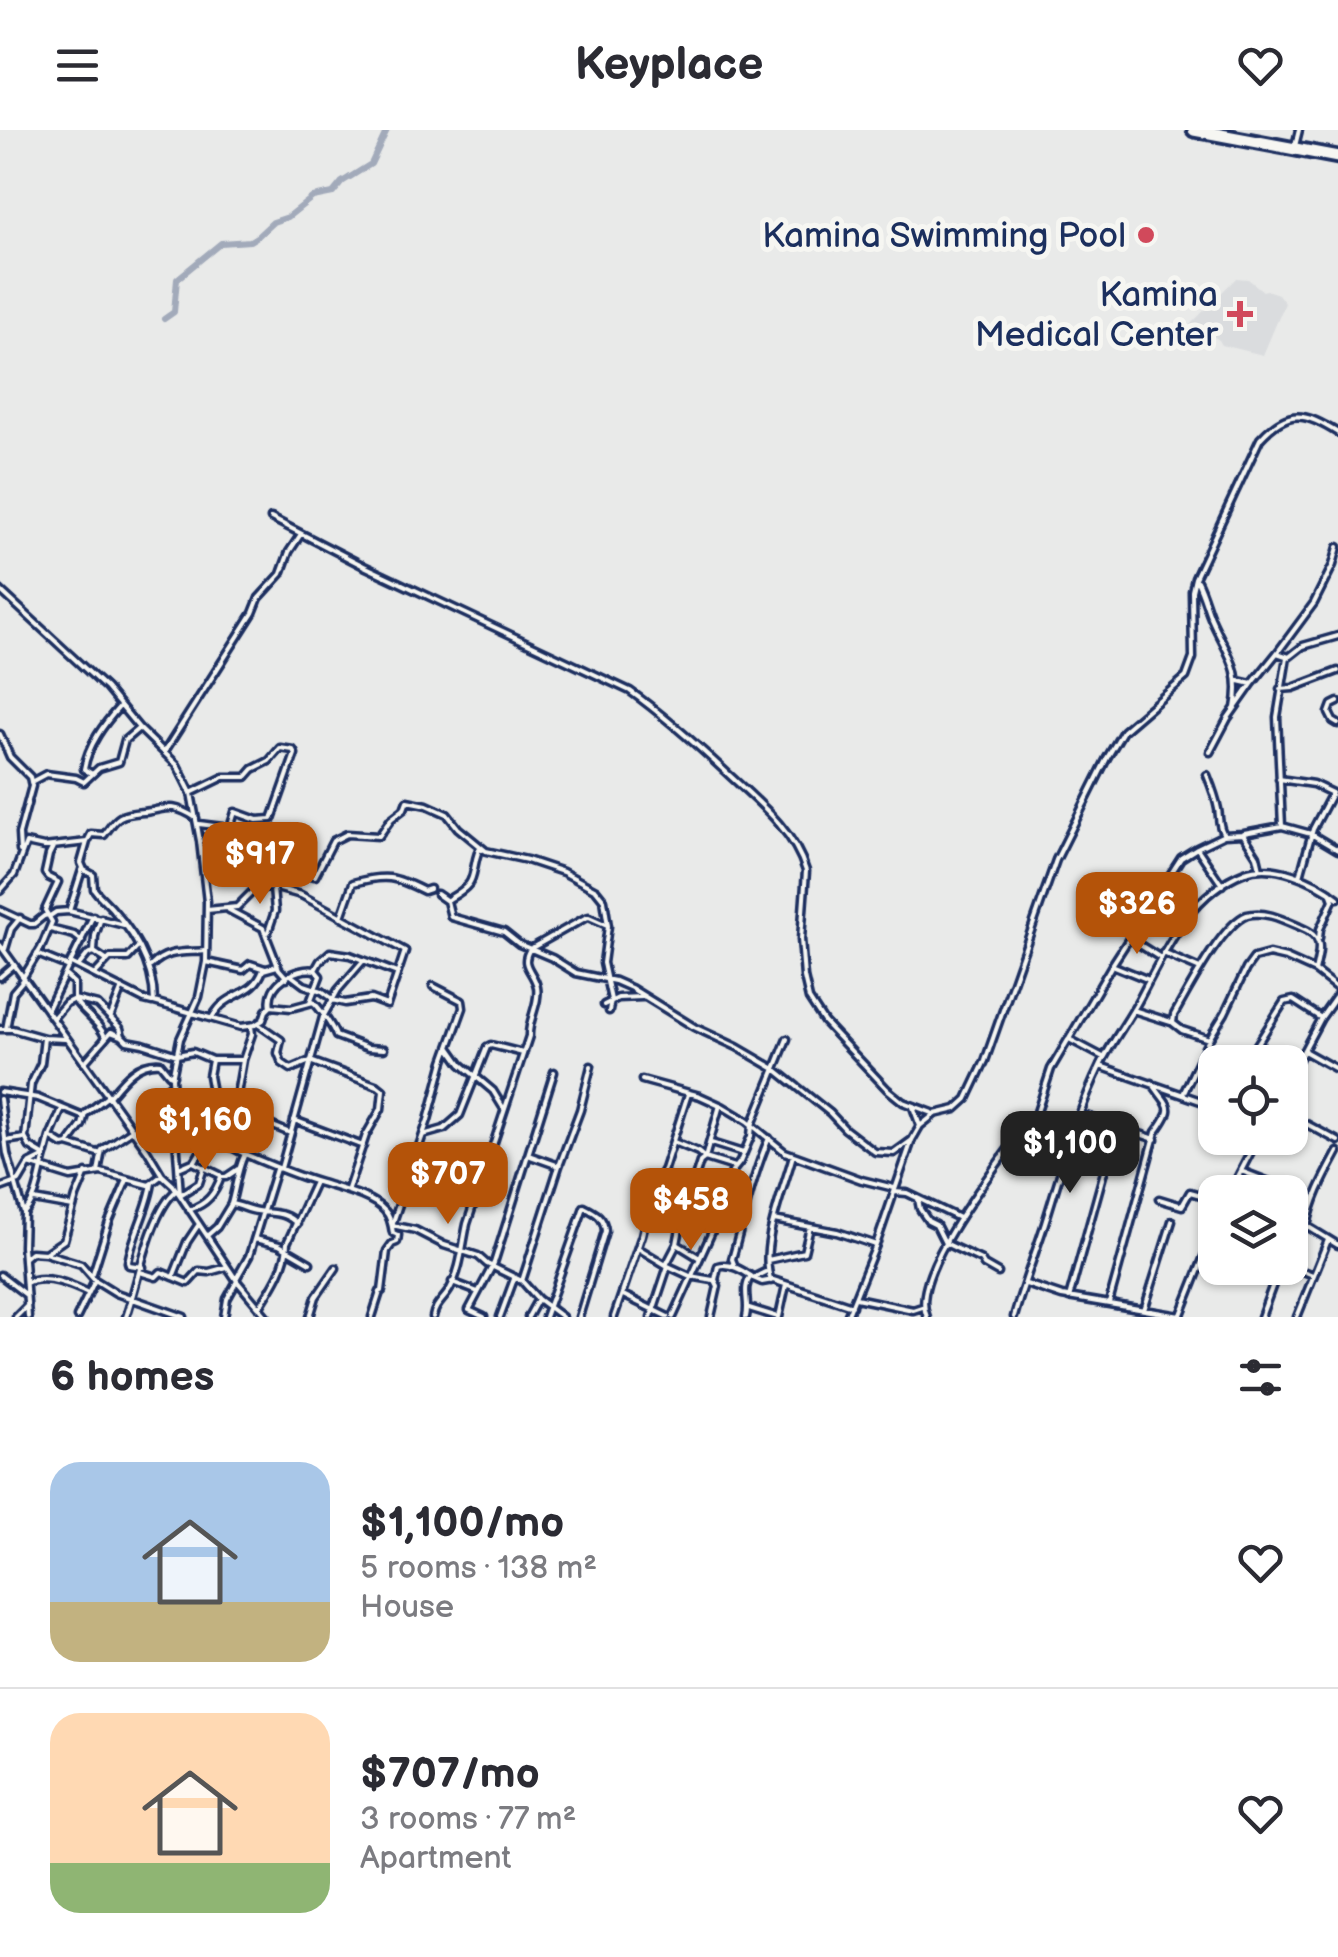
<!DOCTYPE html>
<meta charset="utf-8">
<style>
:root{--surface:#fff;--page:#f7f7f7;--text:#2b2b33;--muted:#7c7c81;--line:#e1e1e2;--accent:#b45309}
body{margin:0;font-family:"Balsamiq Sans",sans-serif;background:var(--page);color:var(--text);height:100vh;display:flex;flex-direction:column;font-size:38px;white-space:nowrap}
*{box-sizing:border-box;margin:0}
p{font-size:32px;color:var(--muted)}
.icon{flex:none;width:55px;height:55px;fill:none;stroke:currentColor;stroke-width:2;stroke-linecap:round;stroke-linejoin:round}
.map{position:relative;height:1187px;overflow:hidden}
.sheet{display:flex;flex-direction:column;background:var(--surface);flex:1}
.sheet>*{flex:none}
.buttons{position:absolute;left:1198px;top:915px;display:grid;gap:20px}
.buttons a{display:grid;place-items:center;width:110px;height:110px;border-radius:20px;background:var(--surface);box-shadow:0 2px 8px #0004;font-size:50px}
.price{position:absolute;translate:-50% -85px;padding:0 22px;border-radius:20px;background:var(--accent);color:#fff;font-size:32px;line-height:65px;filter:drop-shadow(0 2px 5px #0008)}
.price::after{content:'';position:absolute;left:50%;top:60px;width:30px;height:22px;margin-left:-15px;background:inherit;clip-path:polygon(0 0,100% 0,50% 100%)}
.price.active{background:#222;color:#fff}
ul{padding:0;list-style:none}
li{display:flex;align-items:center;gap:30px;height:250px;padding:0 50px}
li+li{border-top:2px solid var(--line)}
li span{display:grid;place-items:center;flex:none;width:280px;height:200px;border-radius:30px;color:#555}
li>.icon{margin-inline-start:auto}
span .icon{width:120px;height:120px;fill:#fffc;stroke-width:1}
li b{font-size:42px}
h2{display:flex;justify-content:space-between;align-items:center;height:120px;padding:0 50px;font-size:42px}
header{display:flex;justify-content:space-between;align-items:center;height:130px;padding:0 50px;background:var(--surface);font-size:45px;font-weight:700}
.map>svg:first-child{display:block}
.built{fill:#dadcde}
.lines{fill:none;stroke-linecap:round;stroke-linejoin:round}
.river{stroke:#a2aaba;stroke-width:6}
.street-casing{stroke:#1b2f5e;stroke-width:11}
.highway-casing{stroke:#1b2f5e;stroke-width:19}
.street{stroke:#f6f6f2;stroke-width:4}
.highway{stroke:#f6f6f2;stroke-width:11}
.poi-dot{fill:#d1495b;stroke:#f6f6f2;stroke-width:4}
.labels{text-anchor:middle;stroke-width:10;stroke-linejoin:round;paint-order:stroke}
.poi-label{font-size:35px;fill:#1b2f5e;stroke:#f6f6f2;text-anchor:end}
</style>
<header><svg class="icon" aria-label="menu" viewBox="0 0 24 24"><path d="M4 6h16M4 12h16M4 18h16"/></svg>Keyplace<svg class="icon" aria-label="heart" viewBox="0 0 24 24"><path d="M12 20l-8-8c-3-5 5-10 8-4 3-6 11-1 8 4z"/></svg></header>
<div class="map">
<svg width="1338" height="1187" viewBox="0 0 1338 1187">
<rect width="100%" height="100%" fill="#e9eae9"/>
<filter id="ink" filterUnits="userSpaceOnUse"><feTurbulence type="fractalNoise" baseFrequency=".01" numOctaves="2"/><feDisplacementMap in="SourceGraphic" scale="20" xChannelSelector="R" yChannelSelector="G"/><feConvolveMatrix kernelMatrix="1 2 1 2 8 2 1 2 1" color-interpolation-filters="sRGB"/></filter>
<g filter="url(#ink)">
<!-- built -->
<path class="built" d="M1236 148 1248 149 1263 161 1266 160 1278 164 1285 173 1263 225 1222 215 1219 210 1207 202 1189 196Z"/>
<g class="lines">
<!-- river -->
<path class="river" d="M164 189 174 182 177 149 221 113 250 111 258 106 273 92 288 87 313 67 333 63 342 52 371 34 387 0"/>
<defs>
<path id="street" d="M1295 16 1299 0
M271 388 364 436 630 561C665 586 696 614 727 643 757 671 794 700 806 741L801 809 804 847 809 869 824 892 887 959 903 972 935 984 956 979 967 969 985 931 1056 730 1107 628 1123 601 1186 547 1193 528 1192 461 1195 448 1260 309C1289 277 1305 283 1338 303
M1197 451C1203 463 1206 476 1211 488 1226 523 1243 537 1235 578
M0 460 106 558 139 598 177 635 191 663 200 711 207 772 206 832 199 867 180 909 172 948 180 1065
M1277 523 1314 473 1333 435 1338 417
M1239 551 1252 554 1277 523 1289 527 1303 516 1338 506
M1280 559 1293 558 1338 541
M1338 572 1332 575 1329 583 1333 591 1338 594
M0 604 10 627 30 647 32 656 19 704 20 721
M165 621 253 483 259 468 281 444 289 422 301 404
M1210 622 1228 588 1252 554
M92 644 84 639C88 615 104 594 120 576
M1207 645C1211 655 1216 668 1218 679 1220 690 1218 695 1224 705L1243 704 1257 726 1260 739
M1279 649 1313 654 1332 663 1313 699 1300 746
M31 652 46 644 76 648 84 652 99 638 119 632 125 610 139 598
M191 663 224 647H246L253 639 269 631 280 618 293 620 295 624 272 689 257 690 235 682 230 698 199 694
M1282 696 1277 587 1287 527
M1244 703 1282 696 1311 704 1338 720
M87 712 81 733 84 740 93 745 94 759 98 764C127 792 154 830 154 872L241 897 255 895 263 890 266 881 271 876C266 853 296 837 315 840L320 831 330 822 350 825 397 843
M1197 718 1224 705
M82 740 69 781 124 795
M204 741 266 755
M272 757 273 740 278 730
M280 759 301 765 405 821 387 875 371 869 345 873 332 870
M0 761 14 745 26 713 44 717 87 712 91 704 104 705C109 699 113 691 120 687 129 682 141 683 151 681 171 676 177 676 196 688
M437 764 447 771 451 787 504 802 519 814 552 828 576 843 615 851 631 858 694 897 737 917 775 939 830 983 845 999 875 1022 894 1023 912 1010
M449 769C480 751 469 748 479 719L482 720
M0 780 30 794H34L44 786 48 785
M207 780 237 777 254 760 281 756 289 741 315 746 333 711 347 704 379 706 391 689 404 679 407 671 427 675 447 684 458 698 486 721 527 730 563 742 596 760 604 770 608 796 603 833 611 870 609 881
M229 780 263 798 279 839 287 848
M50 786 56 782 69 781
M341 787 353 753C386 744 394 746 424 761L430 759
M50 799 74 805 82 811
M268 802 275 781 273 758
M1129 808 1159 827
M1319 808 1320 799 1333 770 1330 762
M0 815 147 1020 162 1045 173 1055 237 1151 267 1187
M5 819 11 799 20 788
M94 822 95 806 101 788
M1163 823 1200 839
M37 824 69 837
M206 832 243 840 250 834 265 839
M71 833 144 870 152 872
M80 834 88 824 94 822 106 830
M1112 835 1149 850
M151 836C167 819 185 823 206 821
M95 844 110 828H128L138 817
M65 845 74 853V869L98 875 120 898 122 906
M24 846 41 818 52 792 45 780 58 752 48 747 45 743 49 725 53 717
M292 846 304 855 322 861 333 869
M0 847 14 835
M310 872 320 846 315 840
M604 875 618 868 642 867
M271 876 291 878 313 872C318 875 334 899 336 906L368 918 384 919
M1133 880 1171 892
M47 881 93 786
M111 886 122 858
M53 888 66 873 74 869C83 884 99 891 105 907
M212 888C213 885 220 876 223 874 239 861 255 862 263 840L277 836
M258 894 281 910 278 923 282 933 291 939 310 931 378 956 383 960 381 979 366 1005 348 1059
M0 899H12L44 908
M6 899 13 862 24 849
M1209 909 1182 900 1173 893 1174 885C1188 861 1222 794 1247 785 1265 780 1284 790 1300 797 1325 807 1320 818 1315 841
M449 917 461 934 493 961 504 979
M1304 921 1338 940
M1103 927 1069 909 1112 835 1181 728 1197 718 1222 755
M212 930 209 946 218 994 214 1008
M1246 932 1284 872 1293 870 1321 888
M84 933 111 902 122 906 127 911 143 914 177 925 193 922 212 930H243
M1100 936 1215 976
M1290 946 1321 888 1338 864
M642 950 700 966 722 976 747 991 785 1022 862 1050 894 1058
M0 962 38 968 84 987
M1183 964 1209 909 1225 883 1246 839 1254 828 1269 824 1286 828 1315 841 1338 859
M108 968C122 951 136 931 160 933L169 944 173 945
M0 969 7 1024 24 1083 23 1116 28 1187
M154 973 171 984
M232 977 246 985 290 1003
M913 977 920 996
M217 982 232 977 236 970 243 930 252 904 251 896
M1080 984 1155 1009
M1290 985 1338 1011
M294 990 363 1016
M1030 990 1036 985 1051 939 1068 910
M174 996C202 1000 223 1013 247 1025 271 1035 296 1046 321 1053 340 1059 372 1066 385 1081 390 1086 392 1096 393 1103L398 1105 397 1112 392 1114 387 1121 382 1161 380 1162 372 1187
M133 1002 161 962 170 955
M423 1005 444 999 460 985 487 917 491 915 523 923
M50 1007 62 979
M5 1011 25 1008
M674 1012 698 1022 705 1028 720 975
M711 1013 743 1023
M68 1014 101 1024
M528 1025 559 1036
M193 1032 220 1045
M29 1034 71 1047 101 1042 149 1055 161 1046
M181 1037 195 1031 210 1005
M734 1037 705 1028 700 1032 682 1088 677 1114 666 1135 690 1146 713 1150H715L718 1136C729 1132 742 1140 751 1146
M1241 1041 1314 1069
M98 1042 102 1020 132 1000
M662 1043 690 1061
M0 1058 19 1051 29 1034 45 1026 50 1007 63 1015 68 1014 82 995 85 984 107 967
M895 1062 907 1063 959 1088
M1230 1062 1258 1008
M180 1065 199 1053 204 1038
M918 1069 920 1079 928 1091 936 1095 945 1113 981 1130 984 1135 998 1143
M1159 1069 1182 1076 1190 1062 1215 1069
M34 1070 73 1077
M231 1074C236 1057 237 1041 244 1026
M650 1077 663 1080 682 1088
M189 1080C207 1074 215 1064 221 1047H226L238 1039
M24 1083C38 1068 39 1046 45 1026L30 1017 25 1008 31 954 41 933 44 908 65 909
M774 1090 837 1102 876 1115
M1290 1091 1297 1090 1338 1115
M392 1095 428 990 444 931 463 878 462 871 433 856
M392 1095 415 1100 444 1115 478 1126 487 1134 522 1151 538 1169 562 1187
M1307 1097C1312 1069 1325 1046 1338 1022
M209 1104 217 1097 231 1074C240 1075 248 1080 257 1081 273 1084 285 1081 297 1094
M255 1109 279 1115 310 1133
M677 1114 698 1127
M638 1118 666 1135
M45 1123 64 1110 76 1067 86 1043
M24 1128 31 1122 45 1123 81 1134 95 1150 116 1163 184 1187
M768 1130 804 1122 810 1097
M1290 1136 1313 1145
M143 1137 129 1135 128 1132C133 1104 148 1080 152 1053
M735 1137 732 1129C744 1088 752 1047 769 1008
M140 1142 156 1147 161 1142 188 1153 199 1141 209 1142 227 1137
M93 1143 109 1092 127 1050
M0 1145 26 1165
M173 1147 187 1112 199 1094
M753 1148 762 1152 773 1150 852 1176
M236 1149 249 1126 276 1039 281 1038 323 887 338 860 363 831
M522 1151 559 1036 580 980 591 936
M771 1151C758 1118 784 1060 793 1025
M452 1152 478 1162
M26 1153C44 1143 70 1154 88 1163
M1026 1154 1062 1166 1180 1186
M623 1165 668 1187
M856 1168 913 1180 922 1177
M1069 1168 1107 1031
M1109 1173 1156 1002C1176 975 1169 978 1152 953
M259 1178C271 1159 287 1136 287 1113L315 1052
M749 1178 778 1187
M1144 1180 1172 1091
M16 1187 27 1176
M77 1187 95 1150
M126 1187C138 1153 150 1081 177 1060
M224 1187 227 1169 237 1151
M310 1187 316 1167 336 1138
M433 1187C435 1174 444 1170 450 1159 461 1139 462 1117 467 1094L529 906C528 890 540 873 537 857 534 841 519 836 530 819L585 788 589 787 607 795
M484 1187 469 1180 494 1133 554 942
M500 1187 514 1149
M528 1187 538 1169
M545 1187 584 1077C596 1083 604 1087 605 1101L579 1187
M614 1187 642 1105 653 1059 664 1039 688 964
M651 1187 668 1136
M673 1187 711 1104 732 1042 740 1032 751 1006 752 995 787 909
M711 1187 718 1156 715 1150
M746 1187C750 1172 741 1159 751 1146L753 1148 765 1142
M779 1187 786 1155
M847 1187 876 1115 912 1010 920 996 935 984
M927 1187C907 1145 999 1034 1024 997L1030 990 1070 1009
M1014 1187C1023 1155 1035 1124 1045 1093 1062 1039 1076 985 1101 934 1112 911 1128 891 1140 868 1165 821 1190 763 1245 742 1274 732 1315 750 1338 768
M1180 1187 1215 1099
M1261 1187 1279 1138
M1297 1187 1328 1110"/>
<path id="highway" d="M1194 0 1338 27"/>
</defs>
<!-- street casing -->
<use href="#street" class="street-casing"/>
<!-- highway casing -->
<use href="#highway" class="highway-casing"/>
<!-- street -->
<use href="#street" class="street"/>
<!-- highway -->
<use href="#highway" class="highway"/>
</g>
</g>
<!-- markers -->
<g class="poi-dot">
<circle cx="1146" cy="105" r="10"/>
<path d="M1235 169h10v10h10v10h-10v10h-10v-10h-10v-10h10z"/>
</g>
<g class="labels">
<!-- poi labels -->
<g class="poi-label">
<text x="1126" y="117">Kamina Swimming Pool</text>
<text x="1218" y="176">Kamina<tspan x="1218" dy="40">Medical Center</tspan></text>
</g>
</g>
</svg>
<div class="buttons">
<a><svg class="icon" aria-label="locate" viewBox="0 0 24 24"><circle cx="12" cy="12" r="6"/><path d="M12 2v4M12 18v4M2 12h4M18 12h4"/></svg></a>
<a><svg class="icon" aria-label="layers" viewBox="0 0 24 24"><path d="M12 4l9 5-9 5-9-5zM3 14l9 5 9-5"/></svg></a>
</div>
<b class="price" style="left:260px;top:777px">$917</b>
<b class="price" style="left:1137px;top:827px">$326</b>
<b class="price" style="left:205px;top:1043px">$1,160</b>
<b class="price active" style="left:1070px;top:1066px">$1,100</b>
<b class="price" style="left:448px;top:1097px">$707</b>
<b class="price" style="left:691px;top:1123px">$458</b>
</div>
<section class="sheet">
<h2>6 homes<svg class="icon" aria-label="filters" viewBox="0 0 24 24"><path d="M4 7h16M4 17h16"/><circle cx="9" cy="7" r="2"/><circle cx="15" cy="17" r="2"/></svg></h2>
<ul>
<li><span style="background:linear-gradient(#a9c7e8 70%,#c2b280 0)"><svg class="icon" aria-label="home" viewBox="0 0 24 24"><path d="M3 11l9-7 9 7M6 9v11h12V9"/></svg></span><div><b>$1,100/mo</b><p>5 rooms · 138 m²</p><p>House</p></div><svg class="icon" aria-label="heart" viewBox="0 0 24 24"><path d="M12 20l-8-8c-3-5 5-10 8-4 3-6 11-1 8 4z"/></svg></li>
<li><span style="background:linear-gradient(#ffd9b3 75%,#8fb573 0)"><svg class="icon" aria-label="home" viewBox="0 0 24 24"><path d="M3 11l9-7 9 7M6 9v11h12V9"/></svg></span><div><b>$707/mo</b><p>3 rooms · 77 m²</p><p>Apartment</p></div><svg class="icon" aria-label="heart" viewBox="0 0 24 24"><path d="M12 20l-8-8c-3-5 5-10 8-4 3-6 11-1 8 4z"/></svg></li>
</ul>
</section>
